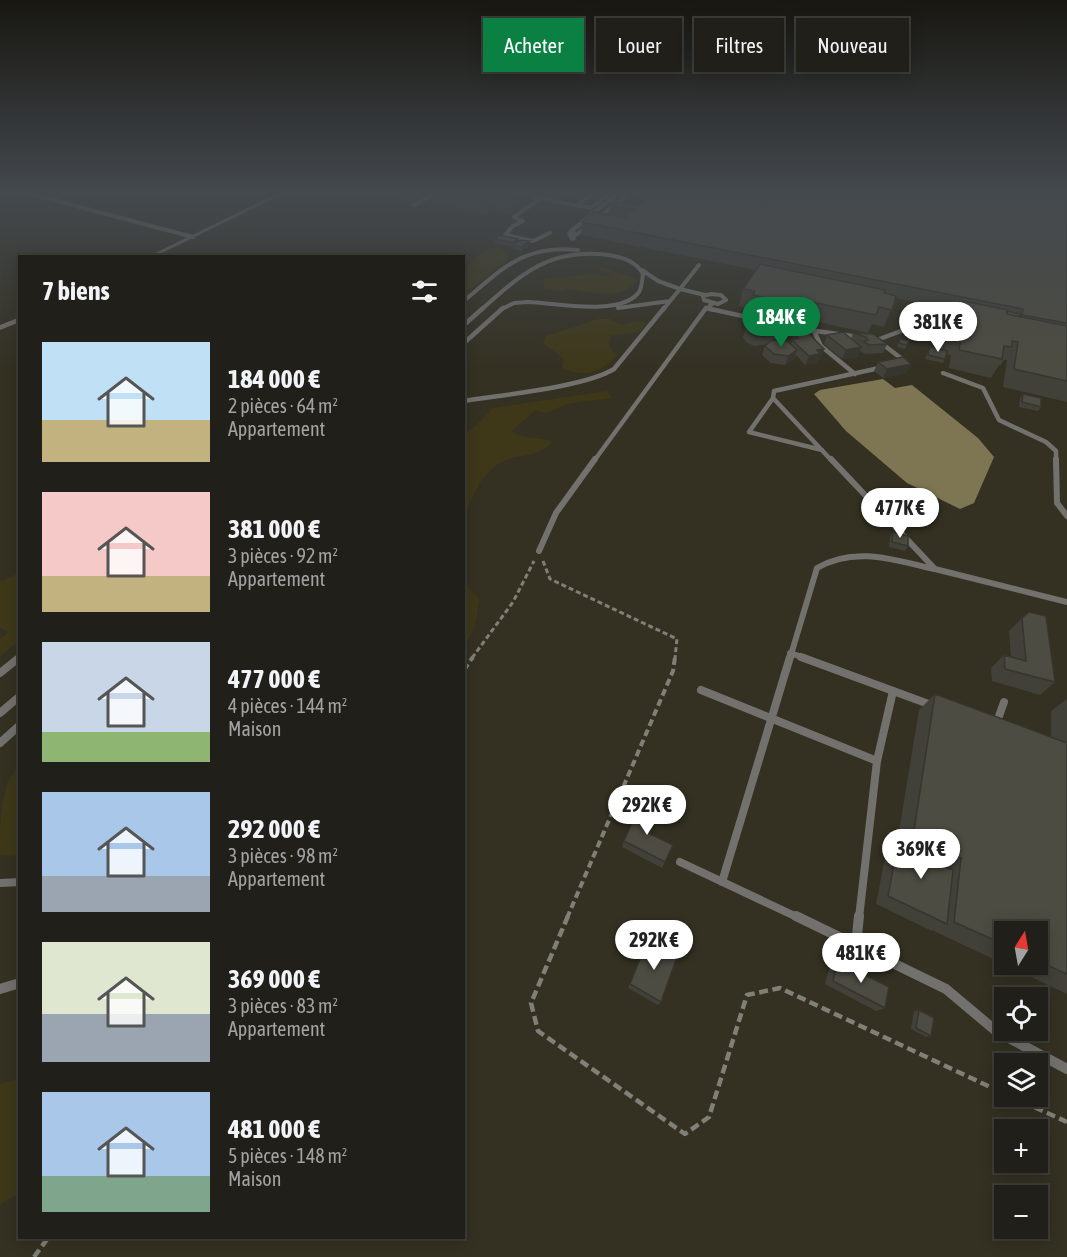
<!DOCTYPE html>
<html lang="fr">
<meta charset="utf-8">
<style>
:root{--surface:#201f19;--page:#2d2c26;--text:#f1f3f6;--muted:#a2a2a2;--line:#3d3d38;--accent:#0b8043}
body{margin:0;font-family:"Asap Condensed",sans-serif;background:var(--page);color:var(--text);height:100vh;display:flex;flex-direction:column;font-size:22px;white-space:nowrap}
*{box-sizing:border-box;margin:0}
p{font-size:20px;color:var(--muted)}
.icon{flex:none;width:33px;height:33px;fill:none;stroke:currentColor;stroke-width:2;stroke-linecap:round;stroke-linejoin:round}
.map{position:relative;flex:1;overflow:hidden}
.panel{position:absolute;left:18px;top:255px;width:447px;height:984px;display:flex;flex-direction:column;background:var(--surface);border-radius:0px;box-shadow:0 3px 15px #0003,0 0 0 2px var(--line)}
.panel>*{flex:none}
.top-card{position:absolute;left:483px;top:18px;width:494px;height:54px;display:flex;gap:12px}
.needle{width:39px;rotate:11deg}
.fabs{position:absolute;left:994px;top:921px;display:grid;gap:12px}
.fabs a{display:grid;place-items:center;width:54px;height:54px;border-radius:0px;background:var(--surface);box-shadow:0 3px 15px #0003,0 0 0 2px var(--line);font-size:30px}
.price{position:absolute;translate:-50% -51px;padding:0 14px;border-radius:21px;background:#fff;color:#222;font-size:20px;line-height:39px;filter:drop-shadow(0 2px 3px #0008)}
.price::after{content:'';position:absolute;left:50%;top:36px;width:18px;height:14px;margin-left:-9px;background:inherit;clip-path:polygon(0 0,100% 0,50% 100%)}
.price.current{background:var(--accent);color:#fff}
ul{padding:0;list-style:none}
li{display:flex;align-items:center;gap:18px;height:150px;padding:0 24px}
li span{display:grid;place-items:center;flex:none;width:168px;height:120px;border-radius:0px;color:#555}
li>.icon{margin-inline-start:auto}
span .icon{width:72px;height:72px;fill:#fffc;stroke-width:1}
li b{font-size:26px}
h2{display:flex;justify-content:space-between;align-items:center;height:72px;padding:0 24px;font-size:26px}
.chip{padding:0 21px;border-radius:0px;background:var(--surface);box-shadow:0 3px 15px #0003,0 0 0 2px var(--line);font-size:21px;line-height:54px}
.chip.current{background:var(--accent);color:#fff}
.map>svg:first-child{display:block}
.built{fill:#343122;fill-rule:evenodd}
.green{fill:#3e3819}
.water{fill:#7e7653}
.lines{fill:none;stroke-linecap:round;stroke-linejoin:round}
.path-far2{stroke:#807f78;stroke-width:3;stroke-dasharray:5 3;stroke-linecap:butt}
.path-far1{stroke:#807f78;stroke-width:4;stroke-dasharray:7 4;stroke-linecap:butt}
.path{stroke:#807f78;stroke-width:4.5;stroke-dasharray:9 4.5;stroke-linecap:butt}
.lane-far4{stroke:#72716d;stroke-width:4}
.lane-far3{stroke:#72716d;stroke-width:4.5}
.lane-far2{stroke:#72716d;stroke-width:6}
.lane-far1{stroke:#72716d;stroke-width:8}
.lane{stroke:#72716d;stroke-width:10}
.street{fill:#72716d;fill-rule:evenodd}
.wall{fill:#424139;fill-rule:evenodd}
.shaded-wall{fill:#36352e}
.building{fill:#4d4c42;stroke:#36352e;stroke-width:1.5}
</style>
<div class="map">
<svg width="1067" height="1257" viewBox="0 0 1067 1257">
<rect width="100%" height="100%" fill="#2b2921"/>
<!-- built -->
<path class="built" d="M0 194H1067V1257H0ZM20 256H464V1238H20ZM1005 932H1038V964H1005ZM1005 998H1038V1030H1005ZM1005 1064H1038V1096H1005ZM1005 1130H1038V1162H1005ZM1005 1196H1038V1228H1005Z"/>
<!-- green -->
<path class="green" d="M498 247 505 251 509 259 464 294V268L485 250Z
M600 267 633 277 637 281C621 301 588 292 567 289L562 291 544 289 543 279 590 274 610 277 607 272 599 271Z
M598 319H610L621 325 637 321 646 323 641 331 611 336 609 345 616 356C600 374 584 377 562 368L564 359 543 343 546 336Z
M607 391 612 398C597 401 577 400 562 406 550 411 550 415 535 410L512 431C525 441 538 435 552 442 538 459 517 453 500 463 480 475 473 497 464 517V433L475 427 493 408Z
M19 573V641L0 656V639L8 632 0 628V582Z
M464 583 479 599 475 627 464 646Z
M19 768V856L0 855C0 829 0 779 19 768Z
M19 1079V1193L0 1204V1084Z"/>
<!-- water -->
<path class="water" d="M883 379 895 388 912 385 978 438 994 457 974 503 960 509 907 483 846 431 814 394 820 390Z"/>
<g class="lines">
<!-- path-far2 -->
<path class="path-far2" d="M543 561 550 579 677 639 675 658
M472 658 513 602 534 561"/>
<!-- path-far1 -->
<path class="path-far1" d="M464 670 473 657
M567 918 673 671 675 657"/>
<!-- path -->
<path class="path" d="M568 916 531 1003 538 1031 685 1134 709 1117 747 995 780 988 1005 1094
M1010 1096 1067 1122
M34 1257 48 1238"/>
<!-- lane-far4 -->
<path class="lane-far4" d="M31 194 193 237
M517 194 591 208 609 194
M414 205 434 194
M578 205 592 194
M523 221 513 226 505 235 533 241 550 233
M523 221 514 217 541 198
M572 238 629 194
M699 265 680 289 705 295
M711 294 721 295 726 300 718 304 704 300 703 296Z
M464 301C502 269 524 244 578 250
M618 308 670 301 680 289 658 281 642 270
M706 308 713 310
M481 310C521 274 551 247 608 255 622 257 636 261 643 274 642 280 642 288 639 292 621 317 555 303 528 302L514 303 500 310
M663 310 670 301
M705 310 712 304"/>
<!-- lane-far3 -->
<path class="lane-far3" d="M706 308 802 329 859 337
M464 325 483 308
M814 331 821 346 855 374
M464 343 503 308
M906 362 877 340 933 319 935 312
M943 373 983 388 999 420 1046 442 1056 451V461
M773 398 774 391 884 367
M464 401C501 395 585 387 614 369L664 308
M822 450 749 432 773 398 832 461
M594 461 706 308"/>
<!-- lane-far2 -->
<path class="lane-far2" d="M831 459 935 569 1067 602
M1056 459 1057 503 1067 516
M539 551 556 513 595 459
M790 653 805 658
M18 658 20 657
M790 658 817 568C855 546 894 560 934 569"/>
<!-- lane-far1 -->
<path class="lane-far1" d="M801 657 934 706
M0 673 20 657
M701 690 877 761
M0 713 20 696
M993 720 998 719 1004 702
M0 743 20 725
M680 862 799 918
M722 882 790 657
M0 883 20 882
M859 918 877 761 893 691"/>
<!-- lane -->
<path class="lane" d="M796 916 946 989 996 1031 1067 1069
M856 945 859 916
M0 989 20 983"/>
<!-- street -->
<path class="street" d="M276 194H283L156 256H149Z
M614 194H620L575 231 576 233 573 235 576 240 571 241 567 234 569 230Z
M20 317V322L0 330V325Z"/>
</g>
<!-- wall -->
<path class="wall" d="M374 194H416V197L411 200Z
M434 194H533V199L512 214 494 211 488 215 436 204Z
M1067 194V402L1003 387 1007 360H1004L1001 365H999L991 378 949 368 951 355 946 354 943 363 925 359 930 347 934 348 936 337 945 319 950 320 955 310 896 298 884 327 872 324 868 333 787 315 784 320 748 312 749 308 739 306 743 289 756 270 581 235 582 222 609 215 610 204 638 206Z
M495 239 518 241 529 245 522 251 513 249V247L495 243Z
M746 328 776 335 774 341 791 344 794 335 824 349 820 358 819 359 817 363 805 365 796 355 794 359 785 365 771 363 762 355 765 346 767 344 754 346 746 342 743 337Z
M853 333 887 344 883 353 865 354 860 351 862 346 858 345 861 347 858 357 842 359 824 344 827 335 851 339Z
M900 339 909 341 905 349 897 347Z
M878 362 907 373 883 378 874 371Z
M1023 394 1041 407 1038 411 1019 407 1020 398Z
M893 532 908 546 905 551 889 547 890 537Z
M1022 618 1055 682 1040 695 992 681 991 668 1004 655 1011 657 1009 631Z
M935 694 1051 737V711L1067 699V994L934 931V930L932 931 876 904 887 847 898 838 919 710ZM1005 932H1038V964H1005Z
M648 833 673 845 662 868 622 847 624 841Z
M647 941 661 1002 658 1005 628 988 644 945Z
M837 961 885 1008 876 1011 825 984 830 965Z
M919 1010 931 1036 926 1037 911 1029 914 1011Z"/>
<!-- shaded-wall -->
<path class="shaded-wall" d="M410 194H416V197L411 200Z
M519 194H533V199L512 214V199Z
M494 195V211L488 215 487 200Z
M529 241V245L522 251V247Z
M792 298 787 315 784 320 789 303Z
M861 347 858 357 842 359 846 350Z
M824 349 820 358 819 359 817 363 805 365 809 356 817 350Z
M797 350 794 359 785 365 788 356Z
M911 364 907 373 883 378 887 369Z"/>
<!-- building -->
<path class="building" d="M456 194H519L512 199 494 195 487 200Z
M652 194H1067V323L1022 315 1023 309 582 222 594 212 625 218 628 215 610 211 613 209 632 212 635 209 615 208 617 206 610 204 613 201 638 206Z
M500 235 518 239 513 243 495 239Z
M520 240 529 241 522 247 513 245Z
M760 264 885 290 884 293 896 296 892 310 879 307 876 315 792 298 789 303 753 295 755 291 743 289Z
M963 301 1008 310 1007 314 1067 326V381L1014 369 1018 342 1012 341V347L1004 346 1002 359 959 350 961 337 942 333 945 319 958 321 959 319 954 318 957 306 962 307Z
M1007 311 1020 314V317L1007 314Z
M764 323 775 328 776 335 757 337 749 333 746 328 750 324Z
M807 332 824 349 817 350 820 354 809 356 792 340 798 338 794 335Z
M843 332 861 347 846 350 827 335Z
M853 333 873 334 887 344 869 345 864 342 868 340 866 337Z
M900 339 909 341 907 345 899 343Z
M772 340 787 341 797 350 788 356 774 354 765 346Z
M930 347 947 351 945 359 928 355Z
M903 357 911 364 887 369 878 362Z
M1023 394 1041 398V407L1022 402Z
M893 532 908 536V546L892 542Z
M1029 612 1046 616 1055 682 1005 669 1004 655 1026 661 1022 618Z
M935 694 1067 743V974L1038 961V932H1005V945L954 922 961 858 913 837Z
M640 805 656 813 648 833 673 845 665 862 624 841Z
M899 837 944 857 942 866 953 870 947 924 888 896Z
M647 941 677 957 661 1002 630 984Z
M837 961 889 987 885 1008 833 981Z
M919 1010 934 1018 931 1036 916 1028Z"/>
<!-- sky -->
<linearGradient id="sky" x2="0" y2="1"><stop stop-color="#181712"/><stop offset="0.52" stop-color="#44494e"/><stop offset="1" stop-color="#44494e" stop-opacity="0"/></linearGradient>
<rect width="1067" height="370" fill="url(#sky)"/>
</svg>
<div class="fabs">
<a><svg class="needle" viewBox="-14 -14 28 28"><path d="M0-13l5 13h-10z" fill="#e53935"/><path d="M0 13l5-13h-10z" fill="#a2a2a2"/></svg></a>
<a><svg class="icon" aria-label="locate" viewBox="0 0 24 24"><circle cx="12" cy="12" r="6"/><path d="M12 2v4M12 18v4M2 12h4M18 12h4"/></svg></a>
<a><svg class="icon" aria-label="layers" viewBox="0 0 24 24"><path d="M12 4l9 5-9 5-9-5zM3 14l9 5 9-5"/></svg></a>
<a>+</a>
<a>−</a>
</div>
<b class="price current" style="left:781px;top:348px">184K €</b>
<b class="price" style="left:938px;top:353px">381K €</b>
<b class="price" style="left:900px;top:539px">477K €</b>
<b class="price" style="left:647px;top:836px">292K €</b>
<b class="price" style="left:921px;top:880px">369K €</b>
<b class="price" style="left:654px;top:971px">292K €</b>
<b class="price" style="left:861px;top:984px">481K €</b>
<div class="top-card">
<a class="chip current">Acheter</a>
<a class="chip">Louer</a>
<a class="chip">Filtres</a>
<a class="chip">Nouveau</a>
</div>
<section class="panel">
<h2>7 biens<svg class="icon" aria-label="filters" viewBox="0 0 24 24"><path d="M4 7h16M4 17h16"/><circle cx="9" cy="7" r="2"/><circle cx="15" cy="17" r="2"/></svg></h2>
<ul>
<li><span style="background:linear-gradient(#bfe0f5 65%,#c2b280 0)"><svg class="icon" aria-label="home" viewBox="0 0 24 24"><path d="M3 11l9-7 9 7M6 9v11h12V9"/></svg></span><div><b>184 000 €</b><p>2 pièces · 64 m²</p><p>Appartement</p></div></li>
<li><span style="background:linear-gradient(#f6c9c9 70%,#c2b280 0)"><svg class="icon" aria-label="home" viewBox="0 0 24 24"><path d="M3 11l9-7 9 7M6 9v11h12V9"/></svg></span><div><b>381 000 €</b><p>3 pièces · 92 m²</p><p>Appartement</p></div></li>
<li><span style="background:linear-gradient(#c9d6e8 75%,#8fb573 0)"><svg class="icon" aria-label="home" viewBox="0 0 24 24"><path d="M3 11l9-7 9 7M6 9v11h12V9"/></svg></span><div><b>477 000 €</b><p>4 pièces · 144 m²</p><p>Maison</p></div></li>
<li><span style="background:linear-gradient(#a9c7e8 70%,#9aa5b1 0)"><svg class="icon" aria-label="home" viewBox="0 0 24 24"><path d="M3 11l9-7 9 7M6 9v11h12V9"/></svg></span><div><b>292 000 €</b><p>3 pièces · 98 m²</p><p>Appartement</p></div></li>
<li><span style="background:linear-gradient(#dfe7d0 60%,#9aa5b1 0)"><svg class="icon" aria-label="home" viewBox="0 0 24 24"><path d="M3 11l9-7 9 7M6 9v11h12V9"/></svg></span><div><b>369 000 €</b><p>3 pièces · 83 m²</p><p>Appartement</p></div></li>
<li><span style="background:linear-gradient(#a9c7e8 70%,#7fa58c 0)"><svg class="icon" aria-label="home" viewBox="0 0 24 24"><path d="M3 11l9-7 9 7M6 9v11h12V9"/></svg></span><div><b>481 000 €</b><p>5 pièces · 148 m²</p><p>Maison</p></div></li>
</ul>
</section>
</div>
